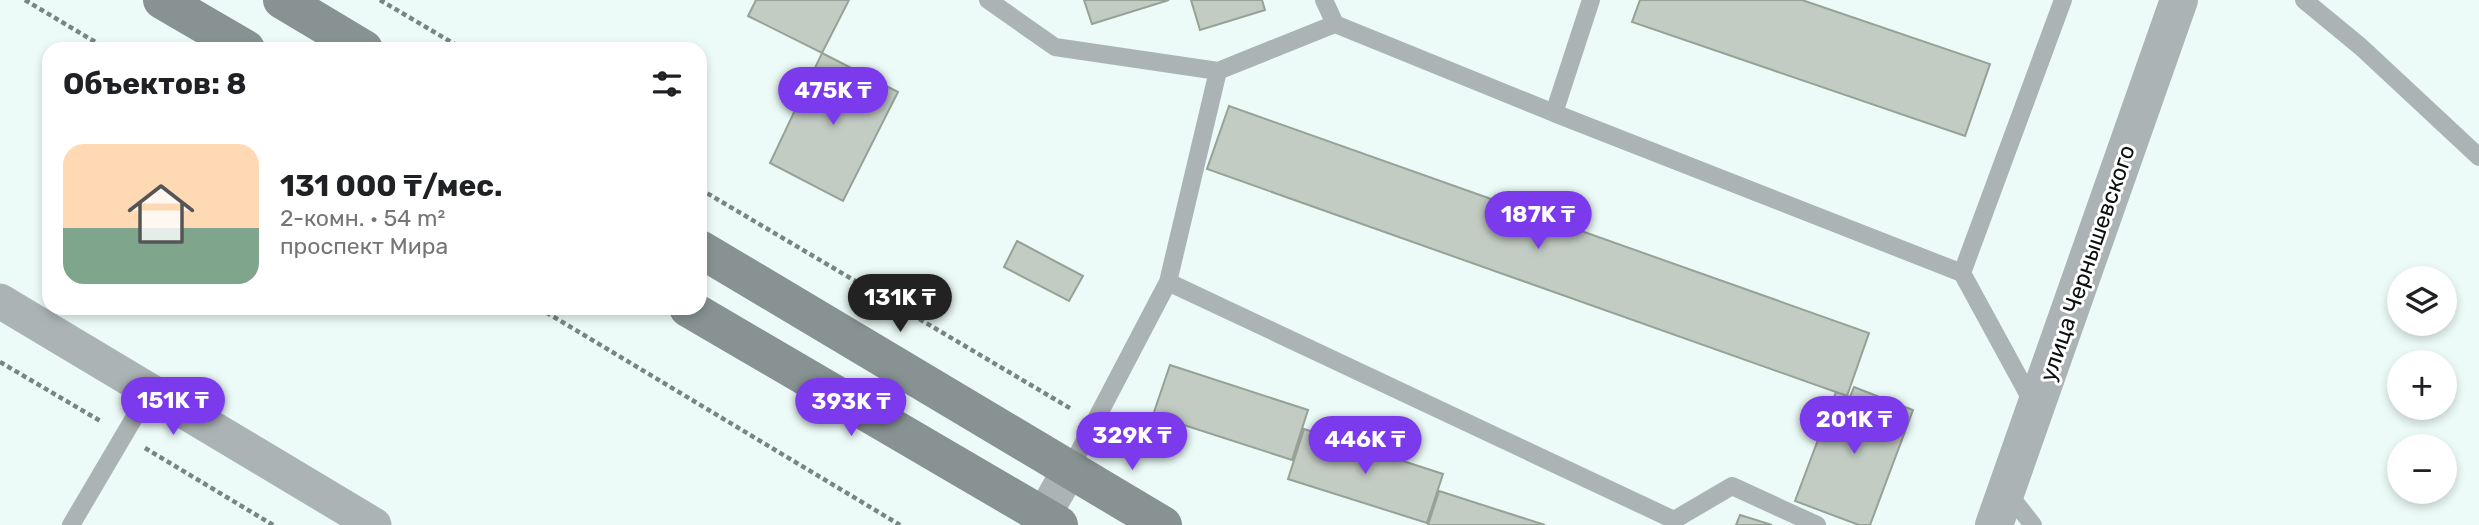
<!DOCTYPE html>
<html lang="ru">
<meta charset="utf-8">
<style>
:root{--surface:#fff;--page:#f2f2f2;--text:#202124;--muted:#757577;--accent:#7c3aed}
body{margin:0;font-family:Rubik,sans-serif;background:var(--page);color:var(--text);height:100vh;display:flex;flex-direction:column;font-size:26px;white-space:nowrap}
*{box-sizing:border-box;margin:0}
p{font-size:23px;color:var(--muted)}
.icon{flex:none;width:38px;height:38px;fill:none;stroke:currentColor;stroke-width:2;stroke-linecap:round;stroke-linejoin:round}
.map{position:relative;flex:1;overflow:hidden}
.sheet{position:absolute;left:42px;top:42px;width:665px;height:273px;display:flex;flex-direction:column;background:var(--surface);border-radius:21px;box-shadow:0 4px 10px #0003}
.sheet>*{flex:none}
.fabs{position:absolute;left:2387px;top:266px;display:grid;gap:14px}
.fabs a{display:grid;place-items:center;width:70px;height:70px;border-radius:50%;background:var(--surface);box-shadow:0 4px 10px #0003;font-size:35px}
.price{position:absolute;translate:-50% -60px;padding:0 16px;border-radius:24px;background:var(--accent);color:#fff;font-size:23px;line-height:46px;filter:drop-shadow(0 2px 4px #0008)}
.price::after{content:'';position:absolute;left:50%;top:42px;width:21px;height:16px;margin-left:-10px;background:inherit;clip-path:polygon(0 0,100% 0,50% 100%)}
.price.active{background:#222;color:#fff}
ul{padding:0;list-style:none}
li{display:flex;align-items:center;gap:21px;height:175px;padding:0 21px}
li span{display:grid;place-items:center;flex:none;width:196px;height:140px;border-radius:21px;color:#555}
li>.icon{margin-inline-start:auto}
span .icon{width:84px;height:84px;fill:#fffc;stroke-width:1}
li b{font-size:30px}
h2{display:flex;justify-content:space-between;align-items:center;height:84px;padding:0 21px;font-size:30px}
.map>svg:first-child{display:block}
.building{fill:#c2ccc3;stroke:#97a198;stroke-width:2}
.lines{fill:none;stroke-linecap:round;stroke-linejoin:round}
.path{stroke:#7a8482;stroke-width:4.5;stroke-dasharray:5 3.5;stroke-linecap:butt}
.service{stroke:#acb3b4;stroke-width:18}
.minor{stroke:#acb3b4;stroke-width:35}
.tertiary{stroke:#acb3b4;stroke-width:38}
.secondary{stroke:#889293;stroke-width:38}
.labels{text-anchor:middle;stroke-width:6;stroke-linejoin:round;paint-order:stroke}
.street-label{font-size:23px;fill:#0b100f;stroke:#fff}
</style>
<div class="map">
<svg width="2479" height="525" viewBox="0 0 2479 525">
<rect width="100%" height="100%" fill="#ecfbf7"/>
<!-- building -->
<path class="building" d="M756 0H849L822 53 748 16Z
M1084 0H1169L1092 24Z
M1191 0H1262L1265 10 1200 30Z
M1640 0H1802L1990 64 1965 136 1632 22Z
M822 53 898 92 843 201 770 163Z
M1229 106 1869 333 1847 396 1207 169Z
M1017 241 1083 276 1069 301 1004 267Z
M1170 365 1308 410 1292 460 1153 415Z
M1854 387 1913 410 1870 525H1859L1795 501 1836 392 1850 397Z
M1304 429 1443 474 1427 523 1288 479Z
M1439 491 1545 525H1428Z
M1740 515 1772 525H1736Z"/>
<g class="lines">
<!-- path -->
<path class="path" d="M25 0 107 49
M380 0 463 49
M700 189 1073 410
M539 308 900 525
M0 362 102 422
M145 448 273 525"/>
<!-- service -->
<path class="service" d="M988 0 1055 47 1218 71
M1324 0 1335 24
M2304 0 2361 47 2479 157
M1554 113 1962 273 2034 405
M1962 273 2063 0
M1168 282 1218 71 1335 24 1554 113 1591 0
M1070 469 1168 282 1674 520 1732 486 1817 525
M2007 492 2033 525
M71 525 150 391"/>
<!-- minor -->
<path class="minor" d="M0 301 374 525
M1038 525 1070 469"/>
<!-- tertiary -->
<path class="tertiary" d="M1994 525 2179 0"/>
<!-- secondary -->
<path class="secondary" d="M162 0 246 49
M282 0 364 49
M700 249 1163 525
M688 308 1059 525"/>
</g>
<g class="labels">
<!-- street labels -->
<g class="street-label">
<text transform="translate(2087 263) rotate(-71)" y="8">улица Чернышевского</text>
</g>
</g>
</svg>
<div class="fabs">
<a><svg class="icon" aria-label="layers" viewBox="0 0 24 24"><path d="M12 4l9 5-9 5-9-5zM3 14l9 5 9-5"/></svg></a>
<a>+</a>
<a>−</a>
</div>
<b class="price" style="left:833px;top:127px">475K ₸</b>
<b class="price" style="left:1538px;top:251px">187K ₸</b>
<b class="price active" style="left:900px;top:334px">131K ₸</b>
<b class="price" style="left:173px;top:437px">151K ₸</b>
<b class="price" style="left:851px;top:438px">393K ₸</b>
<b class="price" style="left:1854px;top:456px">201K ₸</b>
<b class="price" style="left:1132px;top:472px">329K ₸</b>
<b class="price" style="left:1365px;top:476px">446K ₸</b>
<section class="sheet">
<h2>Объектов: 8<svg class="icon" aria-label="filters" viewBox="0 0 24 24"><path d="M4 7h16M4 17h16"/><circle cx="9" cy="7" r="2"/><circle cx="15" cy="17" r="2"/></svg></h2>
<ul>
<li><span style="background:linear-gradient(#ffd9b3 60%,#7fa58c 0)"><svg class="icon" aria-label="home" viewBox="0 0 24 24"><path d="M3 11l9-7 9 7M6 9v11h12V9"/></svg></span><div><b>131 000 ₸/мес.</b><p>2-комн. · 54 m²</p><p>проспект Мира</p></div></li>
</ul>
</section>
</div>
